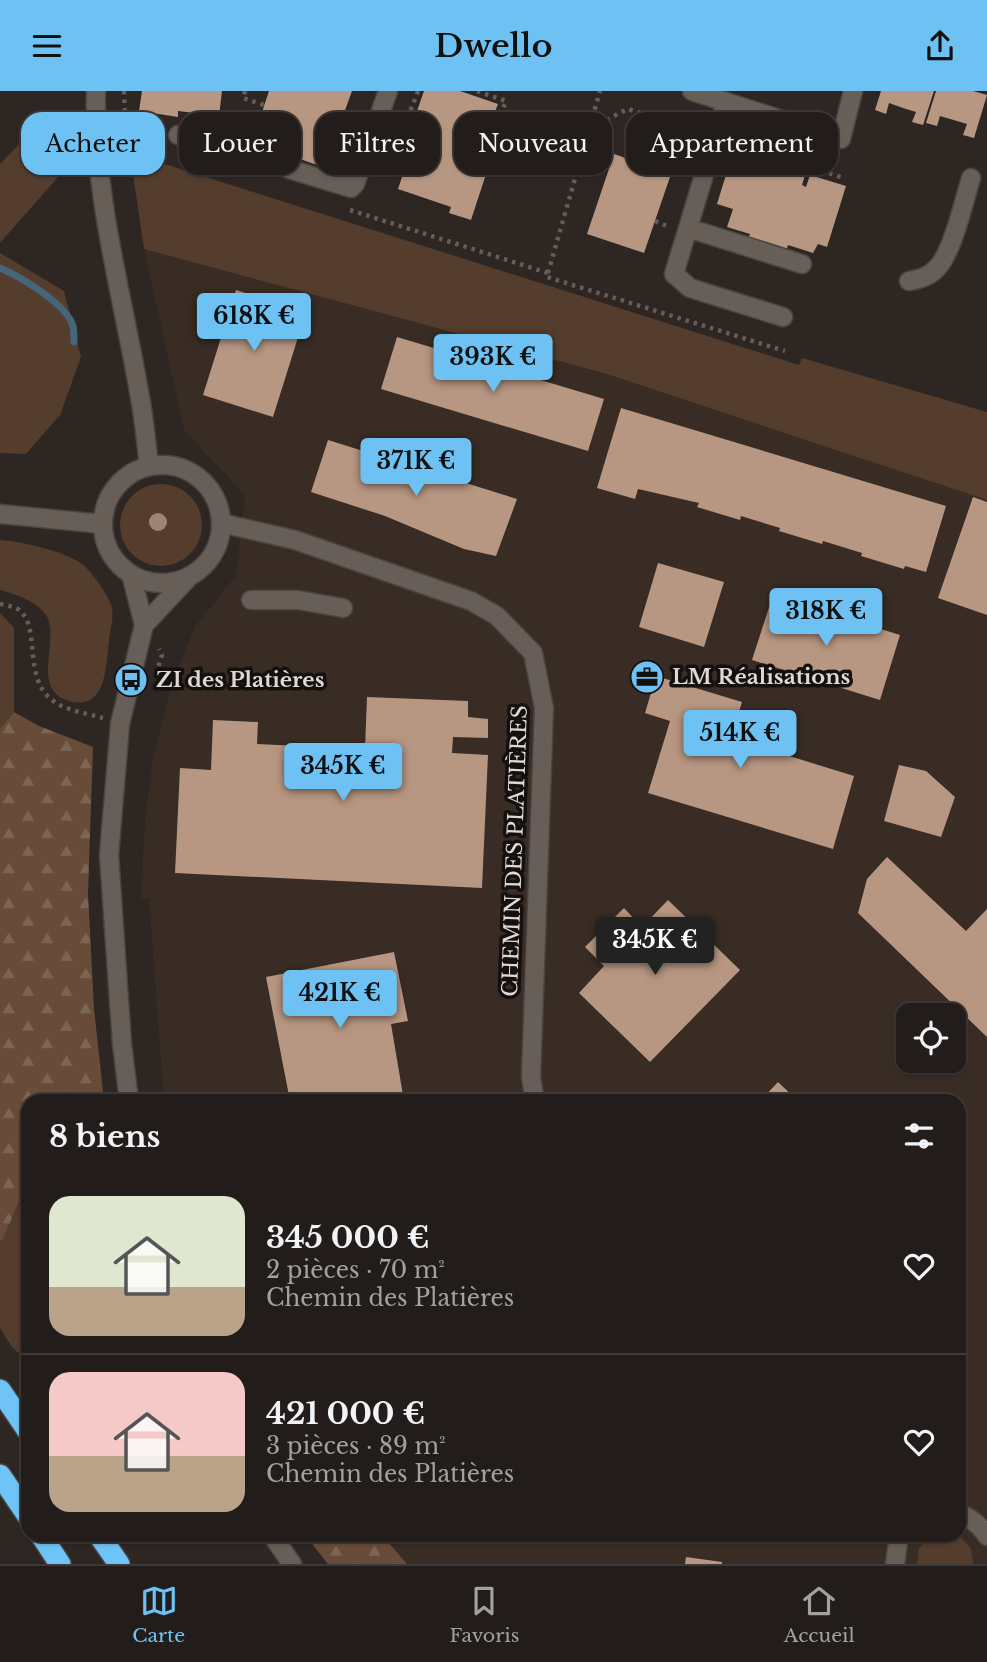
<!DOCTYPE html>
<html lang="fr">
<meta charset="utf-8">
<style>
:root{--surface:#221c1a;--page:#2a2523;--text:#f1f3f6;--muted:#a2a1a2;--line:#3f3a39;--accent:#6dc2f3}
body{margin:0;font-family:"Libre Baskerville",serif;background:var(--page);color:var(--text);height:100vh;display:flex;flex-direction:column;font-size:26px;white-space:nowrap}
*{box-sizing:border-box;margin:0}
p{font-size:23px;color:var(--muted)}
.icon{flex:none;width:38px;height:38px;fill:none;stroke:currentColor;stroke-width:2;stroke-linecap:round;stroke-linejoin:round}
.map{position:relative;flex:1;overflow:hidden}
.side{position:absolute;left:21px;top:1003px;width:945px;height:448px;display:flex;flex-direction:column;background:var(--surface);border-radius:21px;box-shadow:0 2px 5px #0004,0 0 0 2px var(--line)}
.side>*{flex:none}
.banner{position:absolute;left:21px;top:21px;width:945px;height:63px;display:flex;gap:14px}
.fabs{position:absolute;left:896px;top:912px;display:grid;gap:14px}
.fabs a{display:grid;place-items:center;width:70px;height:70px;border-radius:14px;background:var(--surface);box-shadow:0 2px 5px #0004,0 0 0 2px var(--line);font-size:35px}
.price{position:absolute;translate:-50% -60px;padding:0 16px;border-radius:7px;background:var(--accent);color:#111;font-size:23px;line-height:46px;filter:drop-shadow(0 2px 4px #0008)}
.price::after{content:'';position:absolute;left:50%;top:42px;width:21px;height:16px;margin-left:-10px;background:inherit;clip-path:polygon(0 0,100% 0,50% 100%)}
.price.selected{background:#222;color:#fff}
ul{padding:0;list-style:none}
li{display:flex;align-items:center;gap:21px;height:175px;padding:0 28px}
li+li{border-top:2px solid var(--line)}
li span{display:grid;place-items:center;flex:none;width:196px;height:140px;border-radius:21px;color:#555}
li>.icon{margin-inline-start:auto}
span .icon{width:84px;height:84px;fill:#fffc;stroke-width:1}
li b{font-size:30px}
h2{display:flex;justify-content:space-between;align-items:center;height:84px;padding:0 28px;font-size:30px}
.tag{padding:0 24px;border-radius:21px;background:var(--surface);box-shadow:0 2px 5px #0004,0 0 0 2px var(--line);font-size:24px;line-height:63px}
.tag.selected{background:var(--accent);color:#111}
header{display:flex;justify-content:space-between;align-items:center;height:91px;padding:0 28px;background:var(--accent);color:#111;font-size:32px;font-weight:600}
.dock{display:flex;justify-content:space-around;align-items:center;height:98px;border-top:2px solid var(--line);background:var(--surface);font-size:19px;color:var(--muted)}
.dock a{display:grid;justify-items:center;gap:4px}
.dock .selected{color:var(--accent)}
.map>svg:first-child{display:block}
.built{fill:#392c24;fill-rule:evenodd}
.green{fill:#553d2d}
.forest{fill:url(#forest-firs)}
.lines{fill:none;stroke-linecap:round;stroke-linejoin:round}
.stream{stroke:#456679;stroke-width:7}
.building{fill:#b89782}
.minor-casing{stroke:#4a4440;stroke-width:21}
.highway-casing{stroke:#4a4440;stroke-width:24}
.path{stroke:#645d59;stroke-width:4.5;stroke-dasharray:3.5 5;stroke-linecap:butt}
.minor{stroke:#675e58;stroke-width:18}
.highway{stroke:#6ec4f6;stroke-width:21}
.tree{fill:#a08472}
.labels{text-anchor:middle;stroke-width:7;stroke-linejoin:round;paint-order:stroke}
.poi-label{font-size:21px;font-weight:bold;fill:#ded9d5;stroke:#14100e;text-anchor:start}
.street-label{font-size:21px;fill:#ded9d5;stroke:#14100e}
</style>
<header><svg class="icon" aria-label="menu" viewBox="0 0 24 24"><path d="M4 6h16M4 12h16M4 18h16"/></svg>Dwello<svg class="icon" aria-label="share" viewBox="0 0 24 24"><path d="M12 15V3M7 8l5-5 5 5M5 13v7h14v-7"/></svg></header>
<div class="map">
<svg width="987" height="1473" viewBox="0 0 987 1473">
<defs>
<pattern id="forest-firs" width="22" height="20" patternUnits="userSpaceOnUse" patternTransform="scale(1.75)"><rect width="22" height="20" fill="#684c39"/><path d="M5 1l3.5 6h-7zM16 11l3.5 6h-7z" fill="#7d6555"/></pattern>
</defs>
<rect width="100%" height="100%" fill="#2e2622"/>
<!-- built -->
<path class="built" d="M144 158 607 283 987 409V1473H407L382 1444H959V1010H164L149 808 141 807 145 728 153 667 173 588 196 534 236 484 245 404 184 339ZM908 924H954V970H908Z"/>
<!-- green -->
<path class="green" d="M64 24 80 61 0 152V73L32 40Z
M130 62 799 274 802 267 987 321V409L607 283 144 158Z
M0 162 64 200 81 266 60 324 26 363 0 362Z
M120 434a41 41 0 1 1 82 0a41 41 0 1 1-82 0Z
M0 449C23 451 64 460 82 473 91 480 110 506 112 517 114 526 110 540 109 549 106 573 107 621 69 610 27 597 65 543 43 520 32 508 14 503 0 499Z
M0 522 14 537V621L0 638Z
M23 1103 28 1110V1271L12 1256 0 1237V1150L3 1148Z
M931 1444H959L971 1458 973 1473H917L919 1457Z"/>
<!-- forest -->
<path class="forest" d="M14 621 39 635 93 656 88 803 94 918 104 1010H28V1110L22 1104 3 1148 0 1150V638Z
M305 1444H382L407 1473H328Z"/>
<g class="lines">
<!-- stream -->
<path class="stream" d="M0 177C20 186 66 212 73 235 74 240 74 246 74 251"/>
</g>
<!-- building -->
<path class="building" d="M142 0H222L219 25 178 20V26L139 20Z
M269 0H352L343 25 338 24 320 75 297 67 299 61 246 43 254 21 261 24Z
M424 0H460L498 13 494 23 505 27 504 30 511 33 496 76 489 74 471 129 449 122 451 116 398 98 405 77 413 80 422 54 407 49Z
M881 0H934L923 34 912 31 916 21 903 17 889 12 886 23 875 19Z
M936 0H973L987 4 974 47 963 44 967 33 940 25 937 35 926 32Z
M733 61 805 84 802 94 806 96 810 84 846 95 827 156 818 153 813 162 788 154 786 160 748 148 750 143 727 136 733 118 717 113Z
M614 63 671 83 644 162 587 143Z
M236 199 306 221 273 326 203 304Z
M397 246 604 308 588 360 381 298Z
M621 317 946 415 926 481 905 475 904 478 861 465 862 462 823 450 822 453 779 440 780 437 741 425 740 429 697 416 699 412 638 398 635 408 597 397Z
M328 349 517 408 496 465 464 458 385 425 311 401Z
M973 406 987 411V524L938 507Z
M658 472 724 491 704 556 639 536Z
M773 504 900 544 880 609 752 569Z
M656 585 742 611 731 647 854 685 833 758 648 702 670 630 645 622Z
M367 606 468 610V626L488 628V647L453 646 452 662 488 664 482 797 175 782 180 677 211 679 213 629 258 631 257 653 365 658Z
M899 674 926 680 955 706 941 746 884 730Z
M887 766 966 840 987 818V946L858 822 867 788Z
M668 809 740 879 650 971 579 902 604 875 585 856 624 817 642 836Z
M394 861 408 930 391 933 404 1010H290L266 886Z
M778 991 798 1010H760Z
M686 1466 722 1471V1473H685Z"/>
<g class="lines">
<defs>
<path id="minor" d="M96 0C93 103 122 201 139 301 144 325 146 350 149 375
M692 0 841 48 853 0
M726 11 688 137 802 173
M178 44 351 97 355 93 388 0
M688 137 674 183 690 197 783 226
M909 190C921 188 930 185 938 176 953 159 964 110 971 87
M103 433a59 59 0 1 1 118 0a59 59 0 1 1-118 0Z
M0 423 102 433
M221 432 295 449 471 510 497 525 533 562 544 617 531 986 535 1010
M251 509H298L343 517
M144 534 187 488
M129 1010 122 953 109 764 120 633 144 534 131 483
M959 1422C971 1427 980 1434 987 1445
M272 1444 292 1473
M895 1473 898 1451 902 1444"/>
<path id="highway" d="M0 1299 28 1340
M0 1384 28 1425
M41 1444 60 1473
M99 1444 119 1473"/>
</defs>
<!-- minor casing -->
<use href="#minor" class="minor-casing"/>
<!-- highway casing -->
<use href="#highway" class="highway-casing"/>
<!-- path -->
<path class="path" d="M124 0 126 48 165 60
M245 0 243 7 264 14
M418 0 398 52 420 62
M477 0 506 10 500 25
M587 45C595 43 595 39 601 34 609 27 619 22 628 18L697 40
M732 51 844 87
M350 119 548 182 547 186 785 260
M655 130 667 135
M548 182 600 0
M0 513C5 514 11 515 16 517 43 532 21 585 52 609 66 620 86 622 103 627
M156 583 162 564 159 558"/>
<!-- minor -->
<use href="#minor" class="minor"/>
<!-- highway -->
<use href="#highway" class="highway"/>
</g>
<!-- trees -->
<circle class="tree" cx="158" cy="431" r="9"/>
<!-- icons -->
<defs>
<symbol id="office-disc" viewBox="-11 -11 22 22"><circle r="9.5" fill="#6dc2f3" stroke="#14100e"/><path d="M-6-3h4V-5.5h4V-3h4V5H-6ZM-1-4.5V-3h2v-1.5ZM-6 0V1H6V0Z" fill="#111"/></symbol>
<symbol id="bus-disc" viewBox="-11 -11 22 22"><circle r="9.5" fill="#6dc2f3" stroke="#14100e"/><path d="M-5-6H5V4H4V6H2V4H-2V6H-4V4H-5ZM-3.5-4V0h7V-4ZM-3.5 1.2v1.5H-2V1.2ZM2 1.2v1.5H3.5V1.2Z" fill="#111"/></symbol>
</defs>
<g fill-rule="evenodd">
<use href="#office-disc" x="628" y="567" width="38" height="38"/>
<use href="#bus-disc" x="112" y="570" width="38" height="38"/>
</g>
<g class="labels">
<!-- poi labels -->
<g class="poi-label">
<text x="672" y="593">LM Réalisations</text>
<text x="156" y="596">ZI des Platières</text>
</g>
<!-- street labels -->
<g class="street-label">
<text transform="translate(515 760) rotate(-88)" y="7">CHEMIN DES PLATIÈRES</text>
</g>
</g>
</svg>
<div class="fabs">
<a><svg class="icon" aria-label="locate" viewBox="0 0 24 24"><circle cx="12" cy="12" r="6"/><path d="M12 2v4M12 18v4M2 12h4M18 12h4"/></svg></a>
</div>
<b class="price" style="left:254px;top:262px">618K €</b>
<b class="price" style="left:493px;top:303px">393K €</b>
<b class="price" style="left:416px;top:407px">371K €</b>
<b class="price" style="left:826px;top:557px">318K €</b>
<b class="price" style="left:740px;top:679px">514K €</b>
<b class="price" style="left:343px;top:712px">345K €</b>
<b class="price selected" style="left:655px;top:886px">345K €</b>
<b class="price" style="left:340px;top:939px">421K €</b>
<div class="banner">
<a class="tag selected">Acheter</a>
<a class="tag">Louer</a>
<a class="tag">Filtres</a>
<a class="tag">Nouveau</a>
<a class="tag">Appartement</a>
</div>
<section class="side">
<h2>8 biens<svg class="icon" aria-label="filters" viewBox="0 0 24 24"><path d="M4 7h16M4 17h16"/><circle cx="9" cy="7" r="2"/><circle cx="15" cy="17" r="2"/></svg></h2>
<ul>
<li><span style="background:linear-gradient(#dfe7d0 65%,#b9a48a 0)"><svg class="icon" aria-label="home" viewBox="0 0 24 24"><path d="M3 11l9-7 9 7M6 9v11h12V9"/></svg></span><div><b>345 000 €</b><p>2 pièces · 70 m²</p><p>Chemin des Platières</p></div><svg class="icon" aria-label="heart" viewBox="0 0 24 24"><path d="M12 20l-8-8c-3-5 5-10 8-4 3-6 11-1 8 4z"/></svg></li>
<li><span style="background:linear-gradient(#f6c9c9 60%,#b9a48a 0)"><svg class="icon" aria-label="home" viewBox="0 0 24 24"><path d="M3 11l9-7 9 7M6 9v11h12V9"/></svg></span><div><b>421 000 €</b><p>3 pièces · 89 m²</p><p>Chemin des Platières</p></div><svg class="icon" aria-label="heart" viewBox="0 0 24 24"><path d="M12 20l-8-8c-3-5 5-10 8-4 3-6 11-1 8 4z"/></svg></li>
</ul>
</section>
</div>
<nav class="dock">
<a class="selected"><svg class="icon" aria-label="map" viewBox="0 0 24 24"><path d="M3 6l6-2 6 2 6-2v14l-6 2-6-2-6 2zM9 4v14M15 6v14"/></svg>Carte</a>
<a><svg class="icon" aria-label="saved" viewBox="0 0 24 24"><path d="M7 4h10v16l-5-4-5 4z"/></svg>Favoris</a>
<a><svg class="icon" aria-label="home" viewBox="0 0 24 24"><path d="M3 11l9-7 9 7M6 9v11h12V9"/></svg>Accueil</a>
</nav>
